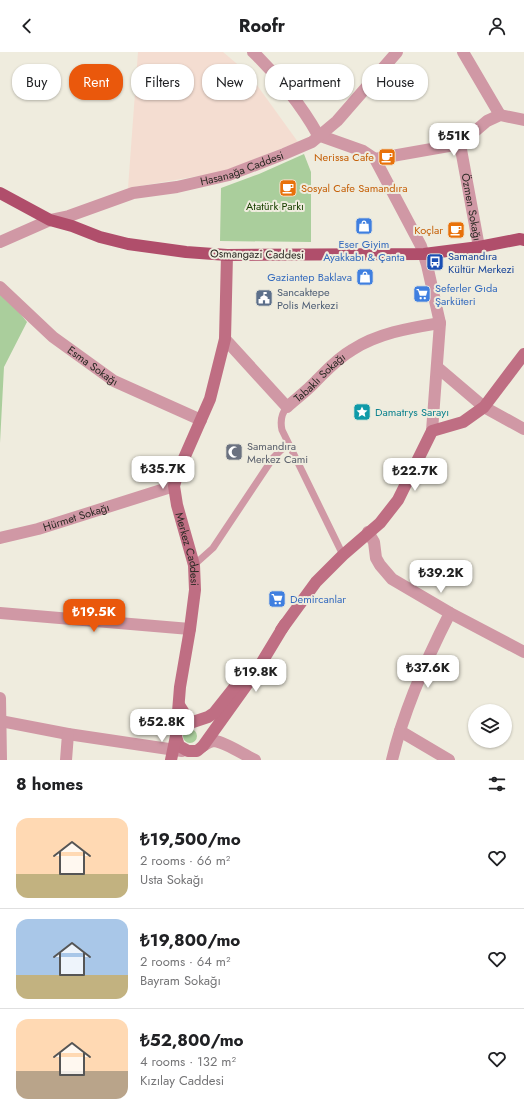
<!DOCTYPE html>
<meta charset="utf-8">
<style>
:root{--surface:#fff;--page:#f2f2f2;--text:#202124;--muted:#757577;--line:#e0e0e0;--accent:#ea580c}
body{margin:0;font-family:Jost,sans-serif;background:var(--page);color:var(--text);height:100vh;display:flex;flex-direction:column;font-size:15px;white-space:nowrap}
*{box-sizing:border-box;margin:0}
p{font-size:13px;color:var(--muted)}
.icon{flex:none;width:22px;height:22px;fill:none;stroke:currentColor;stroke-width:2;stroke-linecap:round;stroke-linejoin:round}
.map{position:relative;height:708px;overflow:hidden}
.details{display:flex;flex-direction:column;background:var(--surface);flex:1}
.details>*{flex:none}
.guide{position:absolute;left:12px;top:12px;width:500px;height:36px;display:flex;gap:8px}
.controls{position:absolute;left:468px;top:652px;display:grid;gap:8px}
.controls a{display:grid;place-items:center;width:44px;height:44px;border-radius:50%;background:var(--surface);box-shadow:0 1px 3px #0004;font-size:20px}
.price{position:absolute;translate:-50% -34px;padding:0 9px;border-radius:8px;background:#fff;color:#222;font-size:13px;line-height:26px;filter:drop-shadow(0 1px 2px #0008)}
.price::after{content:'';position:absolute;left:50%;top:24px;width:12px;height:9px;margin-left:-6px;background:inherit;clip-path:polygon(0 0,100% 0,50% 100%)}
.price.active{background:var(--accent);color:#fff}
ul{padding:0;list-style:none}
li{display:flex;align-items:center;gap:12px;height:100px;padding:0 16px}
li+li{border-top:1px solid var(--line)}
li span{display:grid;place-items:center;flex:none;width:112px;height:80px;border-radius:12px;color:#555}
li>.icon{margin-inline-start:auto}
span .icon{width:48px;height:48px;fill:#fffc;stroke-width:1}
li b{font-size:17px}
h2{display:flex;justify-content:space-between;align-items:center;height:48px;padding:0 16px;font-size:17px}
.pill{padding:0 14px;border-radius:16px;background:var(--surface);box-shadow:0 1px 3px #0004;font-size:14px;line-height:36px}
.pill.active{background:var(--accent);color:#fff}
header{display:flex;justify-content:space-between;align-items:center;height:52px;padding:0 16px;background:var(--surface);font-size:18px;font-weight:700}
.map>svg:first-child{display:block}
.education{fill:#f4ddd1}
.green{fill:#aace9c}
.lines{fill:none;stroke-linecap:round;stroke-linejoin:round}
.lane{stroke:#d098a5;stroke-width:7}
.street{stroke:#d098a5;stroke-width:12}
.secondary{stroke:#bf6e83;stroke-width:12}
.primary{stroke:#b04e6b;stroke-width:12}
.labels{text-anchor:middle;stroke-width:4;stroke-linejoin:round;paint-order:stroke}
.food-label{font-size:11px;fill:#c56008;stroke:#efecde;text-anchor:end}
.street-label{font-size:11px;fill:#2a2923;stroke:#efecde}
.park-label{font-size:11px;fill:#194001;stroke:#efecde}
.shop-label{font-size:11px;fill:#366cbe;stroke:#efecde;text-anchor:start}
.transit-label{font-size:11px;fill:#164399;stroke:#efecde;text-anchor:start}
.service-label{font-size:11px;fill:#4e5e75;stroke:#efecde;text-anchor:start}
.culture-label{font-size:11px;fill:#0d838f;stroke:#efecde;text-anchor:start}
.worship-label{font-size:11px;fill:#5b616d;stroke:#efecde;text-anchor:start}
</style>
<header><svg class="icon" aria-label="back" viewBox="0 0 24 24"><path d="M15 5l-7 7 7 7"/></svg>Roofr<svg class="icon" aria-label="person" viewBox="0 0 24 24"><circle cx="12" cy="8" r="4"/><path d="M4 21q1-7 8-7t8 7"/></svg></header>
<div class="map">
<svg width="524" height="708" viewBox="0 0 524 708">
<rect width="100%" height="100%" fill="#efecde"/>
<!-- education -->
<path class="education" d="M138 0H223L249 22 298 90 222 120 128 136Z"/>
<!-- green -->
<path class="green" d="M304 102 311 120V190L220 189 221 136 259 122Z
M0 236 27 270 4 315 0 391Z
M183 684a7 7 0 1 1 14 0a7 7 0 1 1-14 0Z"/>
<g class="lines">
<!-- lane -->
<path class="lane" d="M287 355C281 362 280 369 282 378L343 503
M194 513 213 496 273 406 281 398 289 393"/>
<!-- street -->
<g class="street">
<path d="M253 0C277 23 302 54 318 83L363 99 375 107 421 194 427 213 440 271 432 379"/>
<path d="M463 0 500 63"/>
<path id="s1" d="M460 92 479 195"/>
<path d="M375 107 460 92 487 69 500 63 524 68"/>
<path id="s2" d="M0 190 50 168 69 164 133 141 177 135 229 123 284 102 312 90 337 69 397 0"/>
<path id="s3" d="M0 235 53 285 114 329 201 368"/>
<path id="s4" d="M225 287 287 355C297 346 308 338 317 328 328 317 338 306 352 298 378 281 410 276 440 271"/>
<path d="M437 315 484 355 524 377"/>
<path d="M368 480 374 490 376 506 380 513 392 527 450 561 524 600"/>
<path id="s5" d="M0 486 38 477 174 434"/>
<path d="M0 561 190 577"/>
<path d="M0 646 1 708"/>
<path d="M0 669 68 682 182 699"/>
<path d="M400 679 449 708"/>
<path d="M203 694C207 691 211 689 215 689 227 691 244 703 255 708"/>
<path d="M66 708 68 682"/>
<path d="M392 708C404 657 426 608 450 561"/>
</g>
<!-- secondary -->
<g class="secondary">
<path id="s6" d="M227 203 225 287 210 347 178 420 174 434 177 453 194 513 195 538 190 577 180 635 176 685 179 694 188 699H197L203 694 256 620 285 572"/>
<path d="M281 578 316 530 343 503 380 471 398 448 432 379 463 370 484 355 524 302"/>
<path d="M179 653 186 664 193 670 208 665 214 661 249 617"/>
<path d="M171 708 176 684"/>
</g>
<!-- primary -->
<path class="primary" d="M0 141 50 168 72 174 100 185 128 192 186 200 227 203 424 202 479 195 520 187 524 188"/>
</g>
<!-- icons -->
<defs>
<symbol id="cafe-square" viewBox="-11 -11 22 22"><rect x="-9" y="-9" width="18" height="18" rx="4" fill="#e8710a" stroke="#efecde"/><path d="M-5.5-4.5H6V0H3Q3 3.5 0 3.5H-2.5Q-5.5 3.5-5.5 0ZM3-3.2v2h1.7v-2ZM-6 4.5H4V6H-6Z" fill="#fff"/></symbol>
<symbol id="shop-square" viewBox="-11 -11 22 22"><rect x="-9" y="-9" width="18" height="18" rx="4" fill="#3f7fe0" stroke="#efecde"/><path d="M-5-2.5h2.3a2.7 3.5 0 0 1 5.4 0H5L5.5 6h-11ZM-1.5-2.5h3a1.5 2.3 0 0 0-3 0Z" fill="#fff"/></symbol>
<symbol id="bus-square" viewBox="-11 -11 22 22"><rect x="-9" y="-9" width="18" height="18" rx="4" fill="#1a4fb4" stroke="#efecde"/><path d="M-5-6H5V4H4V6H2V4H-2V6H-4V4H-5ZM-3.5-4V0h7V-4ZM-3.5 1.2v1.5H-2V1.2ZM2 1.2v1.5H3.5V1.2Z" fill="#fff"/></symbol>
<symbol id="supermarket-square" viewBox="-11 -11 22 22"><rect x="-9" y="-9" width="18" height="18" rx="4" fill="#3f7fe0" stroke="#efecde"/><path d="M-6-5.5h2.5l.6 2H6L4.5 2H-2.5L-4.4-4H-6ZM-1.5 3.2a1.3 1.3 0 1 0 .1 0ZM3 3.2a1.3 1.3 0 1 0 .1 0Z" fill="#fff"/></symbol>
<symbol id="civic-square" viewBox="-11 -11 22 22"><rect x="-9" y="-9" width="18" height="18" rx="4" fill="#5c6f8a" stroke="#efecde"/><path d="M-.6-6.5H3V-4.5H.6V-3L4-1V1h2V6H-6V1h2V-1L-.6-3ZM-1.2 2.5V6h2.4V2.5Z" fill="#fff"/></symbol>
<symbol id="sight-square" viewBox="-11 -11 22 22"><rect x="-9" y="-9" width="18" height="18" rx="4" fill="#0f9aa8" stroke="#efecde"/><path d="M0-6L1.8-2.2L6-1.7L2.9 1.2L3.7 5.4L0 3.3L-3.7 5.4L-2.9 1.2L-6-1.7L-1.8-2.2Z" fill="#fff"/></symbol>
<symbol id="mosque-square" viewBox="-11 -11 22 22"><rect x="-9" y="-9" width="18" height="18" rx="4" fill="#6b7280" stroke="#efecde"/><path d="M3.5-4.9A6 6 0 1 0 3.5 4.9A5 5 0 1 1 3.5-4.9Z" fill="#fff"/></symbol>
</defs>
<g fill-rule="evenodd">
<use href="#cafe-square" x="377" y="95" width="20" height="20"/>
<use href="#cafe-square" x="278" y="126" width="20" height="20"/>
<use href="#shop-square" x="354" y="164" width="20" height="20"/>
<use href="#cafe-square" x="446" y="168" width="20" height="20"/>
<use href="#bus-square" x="425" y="200" width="20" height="20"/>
<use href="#shop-square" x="355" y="215" width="20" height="20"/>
<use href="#supermarket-square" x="412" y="232" width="20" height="20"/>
<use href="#civic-square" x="254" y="236" width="20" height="20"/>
<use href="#sight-square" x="352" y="350" width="20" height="20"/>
<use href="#mosque-square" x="224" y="390" width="20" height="20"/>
<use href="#supermarket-square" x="267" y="537" width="20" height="20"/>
</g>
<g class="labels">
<!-- food labels -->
<g class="food-label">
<text x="374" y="109">Nerissa Cafe</text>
<text x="301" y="140" text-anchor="start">Sosyal Cafe Samandıra</text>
<text x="443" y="182">Koçlar</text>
</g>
<!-- street labels -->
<g class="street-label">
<text dy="4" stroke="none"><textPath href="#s2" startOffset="254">Hasanağa Caddesi</textPath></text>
<text dy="4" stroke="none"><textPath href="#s1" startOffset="64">Özmen Sokağı</textPath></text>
<text transform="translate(257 202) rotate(1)" y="4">Osmangazi Caddesi</text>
<text dy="4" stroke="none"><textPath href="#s3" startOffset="122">Esma Sokağı</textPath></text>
<text dy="4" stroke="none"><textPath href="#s4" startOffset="136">Tabaklı Sokağı</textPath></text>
<text dy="4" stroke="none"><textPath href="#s5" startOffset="79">Hürmet Sokağı</textPath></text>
<text dy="4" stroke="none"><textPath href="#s6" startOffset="305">Merkez Caddesi</textPath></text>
</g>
<!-- park labels -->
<g class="park-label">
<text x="275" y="158">Atatürk Parkı</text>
</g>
<!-- shop labels -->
<g class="shop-label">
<text x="364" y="196" text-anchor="middle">Eser Giyim<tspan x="364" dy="13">Ayakkabı &amp; Çanta</tspan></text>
<text x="352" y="229" text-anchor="end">Gaziantep Baklava</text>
<text x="435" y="240">Seferler Gıda<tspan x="435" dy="13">Şarküteri</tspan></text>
<text x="290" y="551">Demircanlar</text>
</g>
<!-- transit labels -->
<g class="transit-label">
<text x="448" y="208">Samandıra<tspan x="448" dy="13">Kültür Merkezi</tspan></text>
</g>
<!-- service labels -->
<g class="service-label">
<text x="277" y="244">Sancaktepe<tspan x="277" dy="13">Polis Merkezi</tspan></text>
</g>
<!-- culture labels -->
<g class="culture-label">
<text x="375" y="364">Damatrys Sarayı</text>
</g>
<!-- worship labels -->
<g class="worship-label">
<text x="247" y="398">Samandıra<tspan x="247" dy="13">Merkez Cami</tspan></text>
</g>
</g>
</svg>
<div class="controls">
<a><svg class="icon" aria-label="layers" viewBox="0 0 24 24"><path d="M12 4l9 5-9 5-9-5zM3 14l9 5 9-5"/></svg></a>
</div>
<b class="price" style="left:454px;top:105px">₺51K</b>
<b class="price" style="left:163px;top:438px">₺35.7K</b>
<b class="price" style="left:415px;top:440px">₺22.7K</b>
<b class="price" style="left:441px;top:542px">₺39.2K</b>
<b class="price active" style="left:94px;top:581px">₺19.5K</b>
<b class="price" style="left:428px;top:637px">₺37.6K</b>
<b class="price" style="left:256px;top:641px">₺19.8K</b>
<b class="price" style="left:162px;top:691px">₺52.8K</b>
<div class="guide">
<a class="pill">Buy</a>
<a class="pill active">Rent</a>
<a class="pill">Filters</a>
<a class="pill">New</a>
<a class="pill">Apartment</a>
<a class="pill">House</a>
</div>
</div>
<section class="details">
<h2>8 homes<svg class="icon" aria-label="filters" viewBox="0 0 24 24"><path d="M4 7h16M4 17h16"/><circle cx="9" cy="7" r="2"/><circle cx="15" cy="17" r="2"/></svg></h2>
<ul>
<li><span style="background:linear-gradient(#ffd9b3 70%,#c2b280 0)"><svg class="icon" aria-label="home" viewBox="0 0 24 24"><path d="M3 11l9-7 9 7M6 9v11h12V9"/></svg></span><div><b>₺19,500/mo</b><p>2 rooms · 66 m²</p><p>Usta Sokağı</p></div><svg class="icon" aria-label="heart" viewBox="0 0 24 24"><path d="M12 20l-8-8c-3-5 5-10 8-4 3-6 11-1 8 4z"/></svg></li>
<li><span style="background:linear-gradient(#a9c7e8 70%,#c2b280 0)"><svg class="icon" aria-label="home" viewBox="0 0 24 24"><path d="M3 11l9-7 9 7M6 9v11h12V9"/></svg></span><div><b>₺19,800/mo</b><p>2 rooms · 64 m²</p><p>Bayram Sokağı</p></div><svg class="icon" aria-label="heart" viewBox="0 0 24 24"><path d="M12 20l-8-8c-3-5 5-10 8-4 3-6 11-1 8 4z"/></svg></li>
<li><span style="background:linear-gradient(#ffd9b3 65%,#b9a48a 0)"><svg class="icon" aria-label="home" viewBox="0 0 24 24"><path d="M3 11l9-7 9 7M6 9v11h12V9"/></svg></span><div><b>₺52,800/mo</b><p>4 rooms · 132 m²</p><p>Kızılay Caddesi</p></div><svg class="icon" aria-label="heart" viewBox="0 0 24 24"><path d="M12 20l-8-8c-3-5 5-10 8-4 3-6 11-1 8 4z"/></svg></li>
</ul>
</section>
